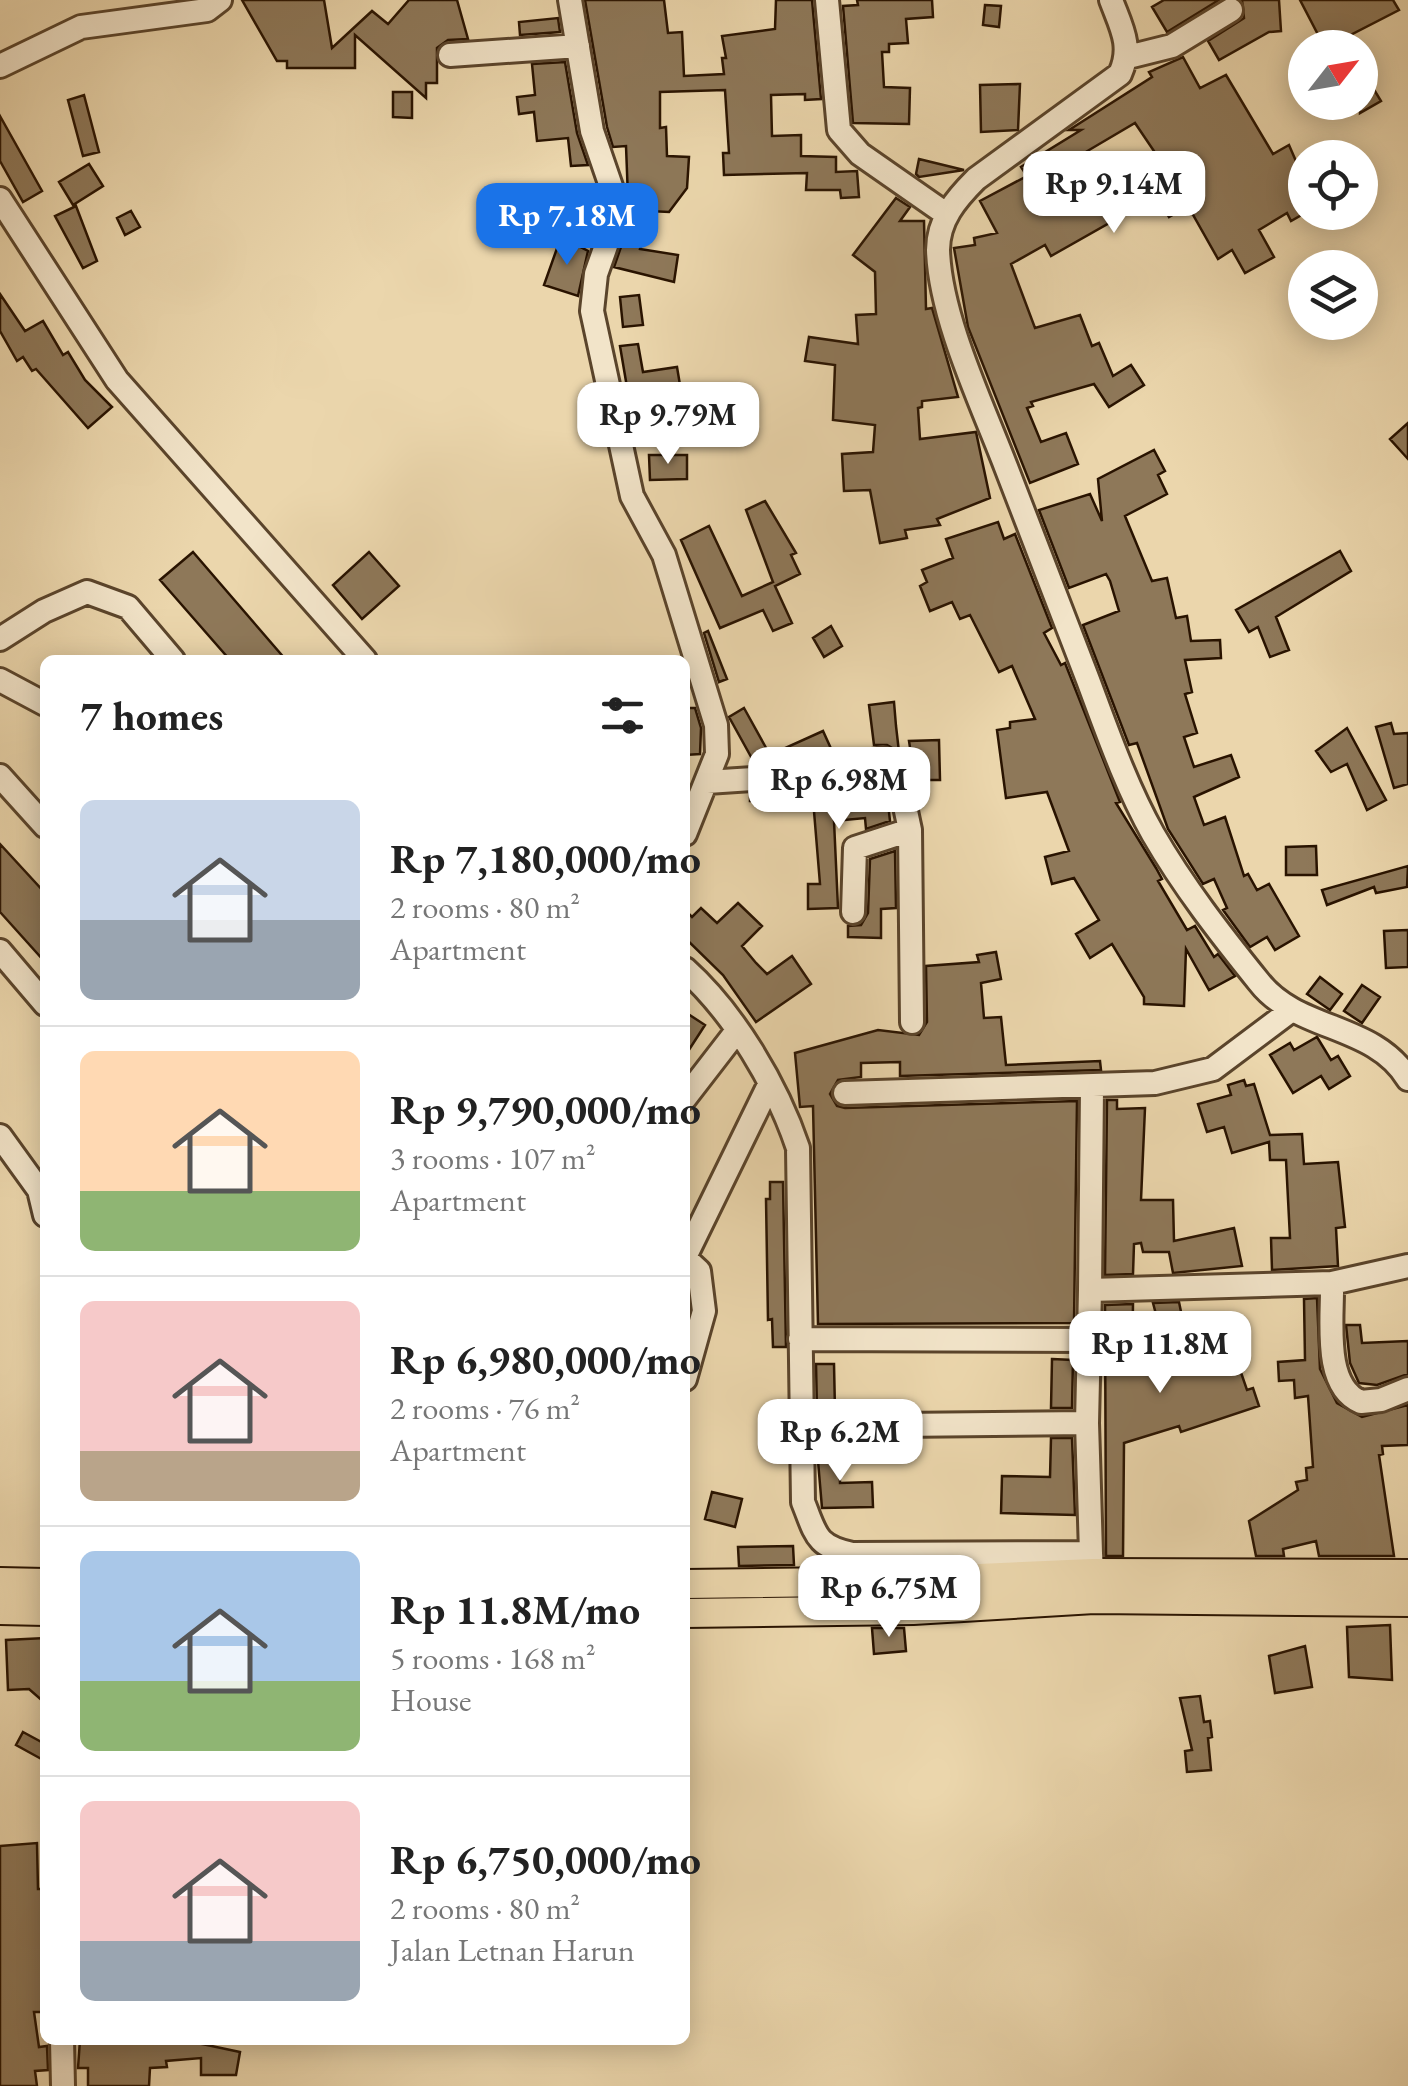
<!DOCTYPE html>
<meta charset="utf-8">
<style>
:root{--surface:#fff;--page:#f6f6f6;--text:#222;--muted:#767676;--line:#e0e0e0;--accent:#1a73e8}
body{margin:0;font-family:"EB Garamond",serif;background:var(--page);color:var(--text);height:100vh;display:flex;flex-direction:column;font-size:38px;white-space:nowrap}
*{box-sizing:border-box;margin:0}
p{font-size:32px;color:var(--muted)}
.icon{flex:none;width:55px;height:55px;fill:none;stroke:currentColor;stroke-width:2;stroke-linecap:round;stroke-linejoin:round}
.map{position:relative;flex:1;overflow:hidden}
.side{position:absolute;left:40px;top:655px;width:650px;height:1390px;display:flex;flex-direction:column;background:var(--surface);border-radius:15px;box-shadow:0 5px 25px #0003}
.side>*{flex:none}
.needle{width:65px;rotate:59deg}
.controls{position:absolute;left:1288px;top:30px;display:grid;gap:20px}
.controls a{display:grid;place-items:center;width:90px;height:90px;border-radius:50%;background:var(--surface);box-shadow:0 5px 25px #0003;font-size:50px}
.price{position:absolute;translate:-50% -85px;padding:0 22px;border-radius:20px;background:#fff;color:#222;font-size:32px;line-height:65px;filter:drop-shadow(0 2px 5px #0008)}
.price::after{content:'';position:absolute;left:50%;top:60px;width:30px;height:22px;margin-left:-15px;background:inherit;clip-path:polygon(0 0,100% 0,50% 100%)}
.price.active{background:var(--accent);color:#fff}
ul{padding:0;list-style:none}
li{display:flex;align-items:center;gap:30px;height:250px;padding:0 40px}
li+li{border-top:2px solid var(--line)}
li span{display:grid;place-items:center;flex:none;width:280px;height:200px;border-radius:15px;color:#555}
li>.icon{margin-inline-start:auto}
span .icon{width:120px;height:120px;fill:#fffc;stroke-width:1}
li b{font-size:42px}
h2{display:flex;justify-content:space-between;align-items:center;height:120px;padding:0 40px;font-size:42px}
.map>svg:first-child{display:block}
.building{fill:#8e7859;stroke:#291300;stroke-width:2.5}
.lines{fill:none;stroke-linecap:round;stroke-linejoin:round}
.minor-casing{stroke:#5a442b;stroke-width:28}
.major-casing{stroke:#291300;stroke-width:32}
.minor{stroke:#f2e4c9;stroke-width:22}
.major{stroke:#ebd6ac;stroke-width:28}
</style>
<div class="map">
<svg width="1408" height="2086" viewBox="0 0 1408 2086">
<rect width="100%" height="100%" fill="#ebd6ac"/>
<filter id="stains"><feTurbulence type="fractalNoise" baseFrequency=".002" numOctaves="4"/><feColorMatrix values="0 0 0 0 .2 0 0 0 0 .09 0 0 0 0 .02 0 0 0 .5 -.17"/></filter>
<radialGradient id="worn" r=".72"><stop offset=".6" stop-color="#630" stop-opacity="0"/><stop offset="1" stop-color="#630" stop-opacity=".3"/></radialGradient>
<!-- building -->
<path class="building" d="M242 0H324L332 48 372 11 388 24 409 0H457L468 39 448 40 437 48V83H426V98L355 35V68H287V61H277Z
M585 0H664L668 33 682 32 684 76 724 74 722 58H726L722 36 775 29 776 0H812L821 99 805 100V94L771 95 772 136 801 135V156L836 157V172L857 171 859 197 841 198 840 190H806L807 173 724 175 723 153H729L725 90 660 92V128L666 127 667 156 689 157 687 188 669 212 649 211 640 249 678 255 674 282 614 267 629 224 626 146 613 147 607 127Z
M857 0H932L933 17 906 19 908 43 889 44V52H882L884 87 910 88 909 124 853 123 843 6 858 5Z
M1164 0H1219L1167 32 1152 7Z
M1242 0H1279L1281 31 1269 32 1219 60 1208 41 1244 18Z
M1300 0H1393L1399 10 1325 48Z
M985 5 1001 6 999 27 983 25Z
M558 18 560 32 520 35 519 22Z
M1183 57 1200 88 1226 75 1273 154 1289 145 1305 182V213L1291 221 1287 213 1259 230 1274 257 1245 273 1232 250 1218 259 1188 206 1169 217 1161 203 1181 191 1135 123 1084 153 1107 184 1128 173 1141 198 1114 212 1118 218 1051 256 1045 245 1011 264 1035 328 1080 315 1092 346 1099 343 1113 376 1131 365 1144 385 1109 407 1094 384 1031 402 1033 406 1027 408 1041 442 1066 433 1078 464 1030 483 968 327 954 248 975 245 974 238 997 233 980 201 1027 176 1021 167 1081 130H1069L1152 77 1149 72Z
M565 62 577 133 588 165 571 166 568 138 537 141 534 112 519 114 517 97 535 95 532 64Z
M1370 83 1381 101 1360 113V89Z
M1020 84 1018 130 981 132 980 85Z
M393 92H412V118L393 117Z
M84 95 99 152 83 156 68 100Z
M0 116 42 191 23 202 0 161Z
M919 159 964 170 919 177 916 174Z
M89 164 103 186 73 205 59 182Z
M896 198 910 207 900 221H924L926 309 932 308 958 397 922 401V407L918 408 920 439 976 432 990 498 937 519 940 525 905 530 907 538 880 543 870 490 844 491 842 454 873 452 875 425 833 420 835 365 805 361 809 337 858 344 856 315 876 314 875 272 853 255Z
M76 206 97 261 83 268 55 216Z
M131 211 140 227 125 235 117 218Z
M561 237 588 251 578 296 544 285Z
M0 294 25 331 43 321 63 355 68 352 85 380 112 407 88 428 36 369 32 371 23 357 17 361 0 331Z
M639 295 643 325 623 327 620 297Z
M638 344 643 372 677 367 681 391 629 399 620 346Z
M732 392 733 410H725L726 423 695 425 693 395Z
M1408 423V459L1390 439Z
M1154 450 1165 471 1158 475 1167 494 1125 516 1152 581 1167 578 1176 618 1187 616 1191 641 1220 640 1221 658 1185 660 1192 692 1185 694 1197 733 1184 737 1194 767 1231 755 1239 777 1194 797 1204 825 1225 817 1244 876 1248 874 1257 890 1269 884 1299 936 1275 950 1267 937 1250 947 1223 910 1227 908 1214 879 1203 884 1168 829 1137 743 1129 745 1083 625 1119 611 1110 581 1106 574 1069 588 1039 510 1090 494 1102 521 1098 479Z
M649 455H687V479L650 480Z
M765 501 796 553 791 555 800 574 775 586 792 623 773 631 763 610 720 628 681 540 709 526 742 596 773 582 746 510Z
M998 522 1004 539 1015 534 1052 628 1044 633 1061 665 1065 663 1120 802 1116 803 1156 868 1162 879 1158 881 1187 930 1195 926 1214 957 1218 954 1235 976 1209 990 1186 949 1184 1006 1144 1004V997L1112 944 1090 958 1076 934 1099 920 1074 878 1052 884 1045 857 1069 851 1047 792 1006 798 997 730 1010 728V722L1035 719 1012 666 999 672 970 615 960 619 952 602 930 611 920 586 927 582 922 570 953 558 946 539Z
M1340 551 1351 571 1276 617 1289 650 1270 657 1258 627 1249 632 1236 610Z
M193 552 286 660H230L160 580Z
M369 552 399 586 362 619 333 585Z
M831 626 842 646 824 657 813 638Z
M708 631 727 679 719 682 704 633Z
M894 702 896 726 899 752 887 745H874L869 705Z
M685 708H695L701 728 700 754 685 755Z
M744 708 770 755 823 731 833 753 755 764 729 717Z
M1391 723 1394 734 1408 733V784L1394 788 1376 727Z
M1347 728 1386 800 1367 810 1347 764 1331 772 1316 751Z
M939 740 940 780H915L909 741Z
M856 779 857 796 887 794 890 821 866 829 865 818 834 821 838 908 808 909V884H820L812 787Z
M781 792V801H750V794Z
M0 844 45 893V962L0 912Z
M1316 846 1317 875H1286V847Z
M895 851 896 908 881 909V938L848 937V926L861 925 868 913 870 859Z
M1408 866 1407 887 1376 893 1374 887 1327 905 1322 890Z
M738 903 762 926 742 946 756 963 767 974 792 956 811 984 756 1022 723 975 685 938V910L692 917 701 908 717 923Z
M1408 930V967L1386 968 1384 931Z
M996 952 1001 979 981 983 984 1018 1001 1017 1006 1065 1100 1061 1101 1070 900 1076V1062L861 1063V1077L838 1080 830 1094 837 1106 845 1108 1077 1101 1074 1323 818 1324 813 1106 800 1107 795 1053 878 1030 919 1035 927 1022 926 966 979 962 977 955Z
M1320 977 1342 994 1330 1010 1307 994Z
M1362 985 1380 997 1362 1023 1344 1011Z
M685 1012 705 1025 685 1056Z
M1317 1037 1331 1060 1338 1056 1350 1076 1329 1089 1321 1076 1293 1093 1270 1055 1290 1043 1294 1050Z
M1244 1080 1246 1086 1254 1084 1270 1135 1302 1134 1304 1164 1338 1162 1345 1227 1336 1228 1338 1266 1272 1270 1271 1238H1290L1286 1160H1270L1269 1142 1232 1153 1224 1127 1207 1132 1198 1104 1231 1095 1228 1085Z
M1107 1100H1117V1109L1145 1108 1141 1200H1173L1174 1241 1234 1228 1242 1266 1173 1273 1169 1252H1143L1141 1243 1134 1244 1133 1274 1105 1275Z
M770 1182H783L786 1347H773L772 1319 768 1320 766 1199H770Z
M1317 1298 1320 1369 1337 1403 1362 1417 1408 1405V1445L1382 1446 1383 1454 1379 1455 1394 1556H1319L1316 1541 1283 1549 1284 1556H1256L1249 1521 1298 1490 1296 1482 1307 1480 1306 1468 1313 1467 1308 1396 1295 1398 1294 1380 1279 1381 1278 1362 1305 1360 1304 1299Z
M1179 1302 1188 1346 1223 1348V1362L1236 1358 1247 1390 1253 1388 1259 1406 1181 1432 1179 1426 1124 1443 1123 1556H1106L1105 1305 1133 1304 1132 1366 1170 1367 1153 1303Z
M1346 1325H1360L1362 1343 1408 1341V1374L1377 1385 1359 1383 1350 1363Z
M1052 1359 1073 1360 1072 1408H1051Z
M816 1364H834L835 1411H817Z
M1051 1438H1072L1075 1515 1001 1513 1002 1476 1050 1477Z
M839 1448 840 1483 872 1482 873 1507 822 1508 817 1449Z
M712 1492 742 1499 735 1527 705 1519Z
M793 1546 794 1565 739 1566 738 1547Z
M1390 1625 1392 1680 1349 1677 1347 1627Z
M872 1628H904L906 1651 874 1654Z
M45 1638V1703L29 1689 8 1690 6 1640Z
M1305 1646 1312 1687 1275 1693 1269 1656Z
M1200 1696 1204 1722 1210 1721 1212 1737 1208 1738 1211 1770 1187 1772 1185 1751 1192 1750 1180 1698Z
M23 1732 45 1744V1761L16 1745Z
M37 1843 38 1889H42L45 1905V2012H34L39 2047 47 2046 48 2070 35 2071 37 2086H0V1846Z
M80 2040H202V2044L240 2052 236 2075H201V2058L166 2061 167 2067 150 2068 149 2086H88V2068H78Z"/>
<g class="lines">
<defs>
<path id="minor" d="M570 0 592 131 615 198 614 223 596 274 592 311 632 496 664 555 716 725 717 754 685 834
M827 0 839 130 860 154 946 214
M1111 0C1121 27 1133 46 1120 74L976 179C956 199 938 220 938 250 940 317 982 404 1006 467 1033 538 1061 609 1088 680 1107 731 1126 786 1153 834 1183 886 1221 935 1259 982 1298 1032 1374 1023 1408 1079
M450 55 578 46
M1128 57 1172 46 1231 10
M0 66 81 27 207 10 220 0
M0 199 117 380 365 660
M0 639 44 611 87 592 128 607 173 660
M0 680 45 704
M0 776 45 826
M707 782 785 777 883 759 897 769 910 830 912 1022
M853 912 855 848 910 830
M0 951 45 1004
M685 969C734 1013 777 1085 798 1148L803 1502C816 1534 815 1546 852 1554L1091 1553 1093 1589
M845 1093 1155 1083 1213 1069 1289 1012
M685 1098 736 1032
M0 1136 39 1190 45 1215
M685 1257 769 1085
M685 1258 699 1271 704 1311 685 1379
M1332 1283C1333 1317 1322 1386 1361 1402L1381 1400 1408 1389
M1090 1290 1092 1088
M800 1339 1090 1340
M800 1426 1087 1423
M1091 1553 1087 1423 1090 1290 1332 1283 1408 1266
M62 2040 63 2086"/>
<path id="major" d="M0 1582 45 1583
M685 1584 912 1581 1092 1573 1408 1574
M0 1610 45 1611
M685 1613 913 1610 1094 1599 1408 1602"/>
</defs>
<!-- minor casing -->
<use href="#minor" class="minor-casing"/>
<!-- major casing -->
<use href="#major" class="major-casing"/>
<!-- minor -->
<use href="#minor" class="minor"/>
<!-- major -->
<use href="#major" class="major"/>
</g>
<rect width="100%" height="100%" filter="url(#stains)"/>
<rect width="100%" height="100%" fill="url(#worn)"/>
</svg>
<div class="controls">
<a><svg class="needle" viewBox="-14 -14 28 28"><path d="M0-13l5 13h-10z" fill="#e53935"/><path d="M0 13l5-13h-10z" fill="#767676"/></svg></a>
<a><svg class="icon" aria-label="locate" viewBox="0 0 24 24"><circle cx="12" cy="12" r="6"/><path d="M12 2v4M12 18v4M2 12h4M18 12h4"/></svg></a>
<a><svg class="icon" aria-label="layers" viewBox="0 0 24 24"><path d="M12 4l9 5-9 5-9-5zM3 14l9 5 9-5"/></svg></a>
</div>
<b class="price" style="left:1114px;top:236px">Rp 9.14M</b>
<b class="price active" style="left:567px;top:268px">Rp 7.18M</b>
<b class="price" style="left:668px;top:467px">Rp 9.79M</b>
<b class="price" style="left:839px;top:832px">Rp 6.98M</b>
<b class="price" style="left:1160px;top:1396px">Rp 11.8M</b>
<b class="price" style="left:840px;top:1484px">Rp 6.2M</b>
<b class="price" style="left:889px;top:1640px">Rp 6.75M</b>
<section class="side">
<h2>7 homes<svg class="icon" aria-label="filters" viewBox="0 0 24 24"><path d="M4 7h16M4 17h16"/><circle cx="9" cy="7" r="2"/><circle cx="15" cy="17" r="2"/></svg></h2>
<ul>
<li><span style="background:linear-gradient(#c9d6e8 60%,#9aa5b1 0)"><svg class="icon" aria-label="home" viewBox="0 0 24 24"><path d="M3 11l9-7 9 7M6 9v11h12V9"/></svg></span><div><b>Rp 7,180,000/mo</b><p>2 rooms · 80 m²</p><p>Apartment</p></div></li>
<li><span style="background:linear-gradient(#ffd9b3 70%,#8fb573 0)"><svg class="icon" aria-label="home" viewBox="0 0 24 24"><path d="M3 11l9-7 9 7M6 9v11h12V9"/></svg></span><div><b>Rp 9,790,000/mo</b><p>3 rooms · 107 m²</p><p>Apartment</p></div></li>
<li><span style="background:linear-gradient(#f6c9c9 75%,#b9a48a 0)"><svg class="icon" aria-label="home" viewBox="0 0 24 24"><path d="M3 11l9-7 9 7M6 9v11h12V9"/></svg></span><div><b>Rp 6,980,000/mo</b><p>2 rooms · 76 m²</p><p>Apartment</p></div></li>
<li><span style="background:linear-gradient(#a9c7e8 65%,#8fb573 0)"><svg class="icon" aria-label="home" viewBox="0 0 24 24"><path d="M3 11l9-7 9 7M6 9v11h12V9"/></svg></span><div><b>Rp 11.8M/mo</b><p>5 rooms · 168 m²</p><p>House</p></div></li>
<li><span style="background:linear-gradient(#f6c9c9 70%,#9aa5b1 0)"><svg class="icon" aria-label="home" viewBox="0 0 24 24"><path d="M3 11l9-7 9 7M6 9v11h12V9"/></svg></span><div><b>Rp 6,750,000/mo</b><p>2 rooms · 80 m²</p><p>Jalan Letnan Harun</p></div></li>
</ul>
</section>
</div>
